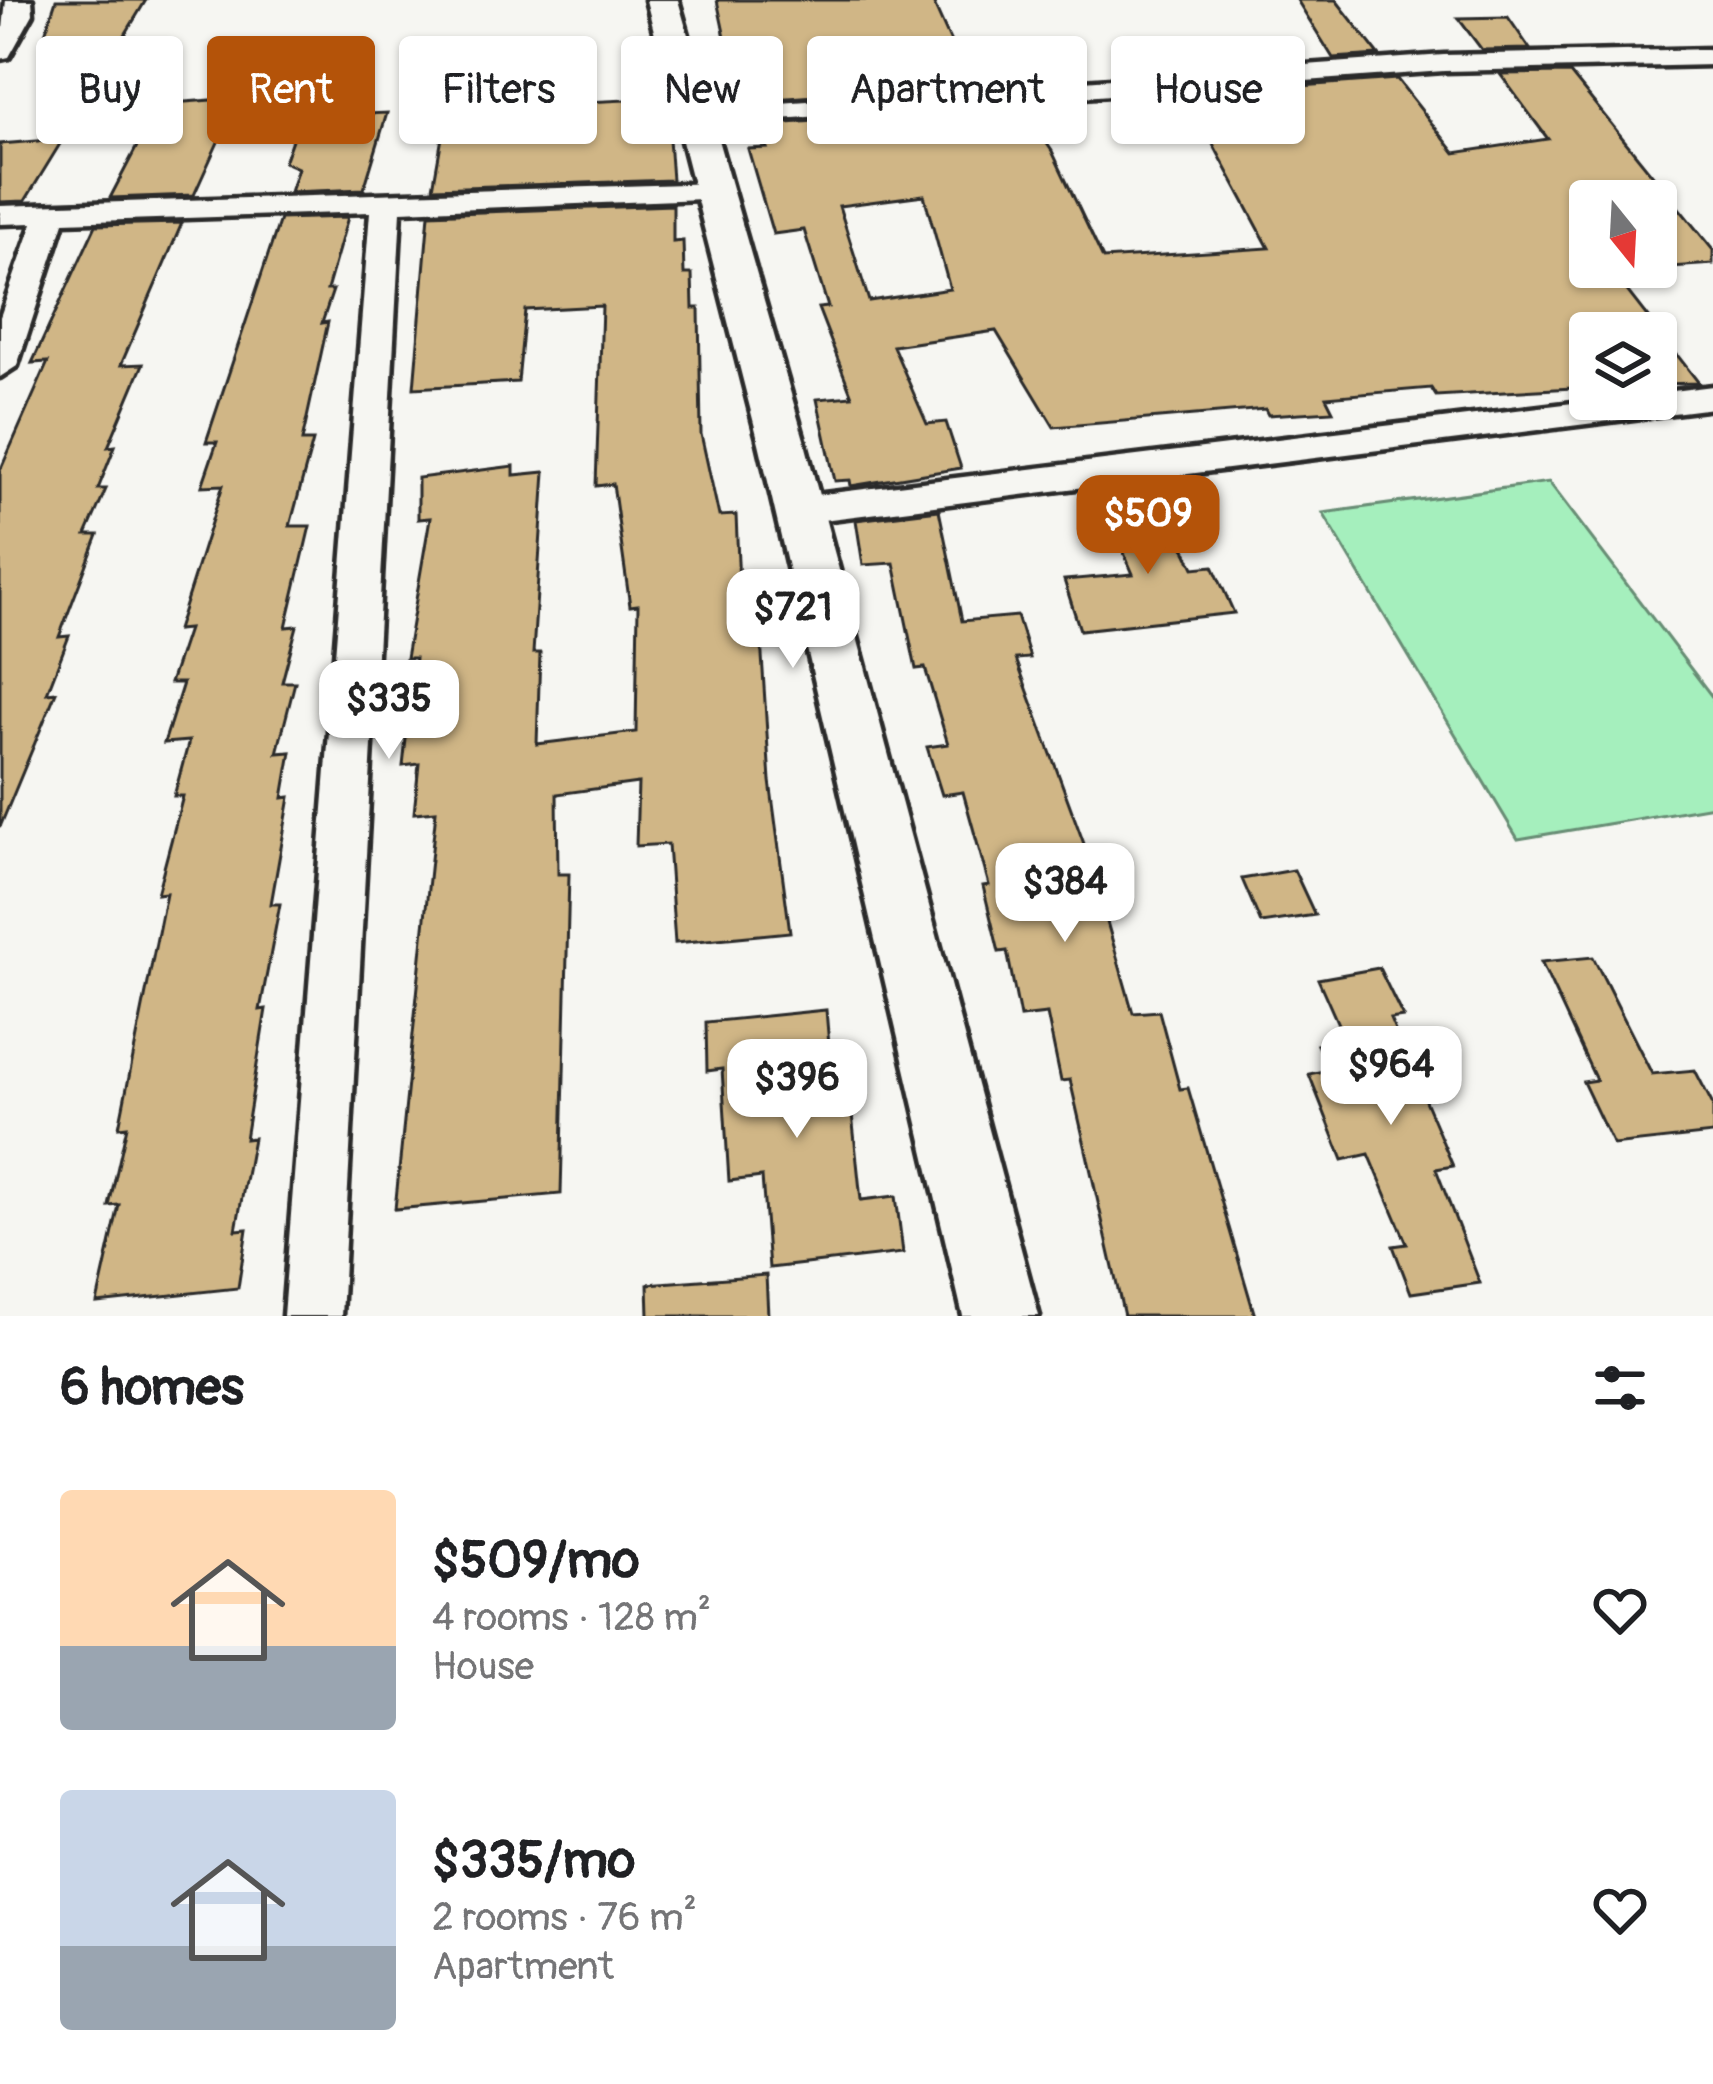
<!DOCTYPE html>
<meta charset="utf-8">
<style>
:root{--surface:#fff;--page:#f2f2f2;--text:#202124;--muted:#757577;--accent:#b45309}
body{margin:0;font-family:Pangolin,sans-serif;background:var(--page);color:var(--text);height:100vh;display:flex;flex-direction:column;font-size:45px;white-space:nowrap}
*{box-sizing:border-box;margin:0}
p{font-size:39px;color:var(--muted)}
.icon{flex:none;width:66px;height:66px;fill:none;stroke:currentColor;stroke-width:2;stroke-linecap:round;stroke-linejoin:round}
.map{position:relative;height:1316px;overflow:hidden}
.details{display:flex;flex-direction:column;background:var(--surface);flex:1}
.details>*{flex:none}
.top-card{position:absolute;left:36px;top:36px;width:1641px;height:108px;display:flex;gap:24px}
.needle{width:78px;rotate:162deg}
.buttons{position:absolute;left:1569px;top:180px;display:grid;gap:24px}
.buttons a{display:grid;place-items:center;width:108px;height:108px;border-radius:12px;background:var(--surface);box-shadow:0 3px 9px #0004;font-size:60px}
.price{position:absolute;translate:-50% -102px;padding:0 27px;border-radius:24px;background:#fff;color:#222;font-size:39px;line-height:78px;filter:drop-shadow(0 3px 6px #0008)}
.price::after{content:'';position:absolute;left:50%;top:72px;width:36px;height:27px;margin-left:-18px;background:inherit;clip-path:polygon(0 0,100% 0,50% 100%)}
.price.current{background:var(--accent);color:#fff}
ul{padding:0;list-style:none}
li{display:flex;align-items:center;gap:36px;height:300px;padding:0 60px}
li span{display:grid;place-items:center;flex:none;width:336px;height:240px;border-radius:12px;color:#555}
li>.icon{margin-inline-start:auto}
span .icon{width:144px;height:144px;fill:#fffc;stroke-width:1}
li b{font-size:51px}
h2{display:flex;justify-content:space-between;align-items:center;height:144px;padding:0 60px;font-size:51px}
.tag{padding:0 42px;border-radius:12px;background:var(--surface);box-shadow:0 3px 9px #0004;font-size:42px;line-height:108px}
.tag.current{background:var(--accent);color:#fff}
.map>svg:first-child{display:block}
.green{fill:#a5efbd;stroke:#688d74;stroke-width:3}
.building{fill:#d0b686;stroke:#2b2b2b;stroke-width:3;fill-rule:evenodd}
.lines{fill:none;stroke-linecap:round;stroke-linejoin:round}
.minor-casing{stroke:#2b2b2b;stroke-width:9}
.tertiary-casing{stroke:#2b2b2b;stroke-width:9}
.minor{fill:#f6f6f2;fill-rule:evenodd}
.tertiary{fill:#f6f6f2;fill-rule:evenodd}
</style>
<div class="map">
<svg width="1713" height="1316" viewBox="0 0 1713 1316">
<rect width="100%" height="100%" fill="#f6f6f2"/>
<filter id="ink" filterUnits="userSpaceOnUse"><feTurbulence type="fractalNoise" baseFrequency=".00833" numOctaves="2"/><feDisplacementMap in="SourceGraphic" scale="24" xChannelSelector="R" yChannelSelector="G"/><feConvolveMatrix kernelMatrix="1 2 1 2 8 2 1 2 1" color-interpolation-filters="sRGB"/></filter>
<g filter="url(#ink)">
<!-- green -->
<path class="green" d="M1549 482 1713 698V806L1518 839 1323 513Z"/>
<!-- building -->
<path class="building" d="M56 0H146L75 118 59 111 81 45 40 49Z
M717 0H932L970 85 747 101 730 61Z
M1297 0H1336L1379 55 1333 58Z
M1508 17 1530 49 1482 50 1458 18Z
M1570 73 1713 250V264L1655 268 1659 274H1614L1699 383 1656 384V333H1590V387L1436 396 1431 388 1326 397 1333 411 1268 415 1265 409 1054 427 996 331 893 346 927 424 946 422 961 468 851 486 850 480 835 481 817 399 852 396 818 308 828 307 804 230 773 234 748 149 767 148 757 125 1022 107 1052 151 1103 259 1269 248 1203 125 1181 127 1165 96 1397 79 1455 153 1548 139 1500 74ZM924 195 950 289 869 301 839 206ZM1590 201H1656V267H1590Z
M238 98 194 195 110 198 159 104Z
M666 98 672 180 433 188 447 109Z
M387 113 364 189 290 192 298 168 284 162 300 117Z
M63 139 25 201 0 202V144Z
M673 205V242L683 241 684 274H692L693 308H699L701 434 719 516 736 515 740 609 759 608 770 781 790 932 675 943 668 844 636 846 638 783 557 794 558 874H569L561 1194 395 1209 436 811 414 813 419 764 403 766 415 658H406L430 518 418 519V478L514 466V475L545 472 533 653H540L537 744 636 732 638 605 630 606 613 484 596 486 602 306 525 310 518 382 414 388 429 214Z
M348 217 327 290H333L322 323 328 322 302 441H313L290 526H310L286 627 297 626 282 682H295L277 753 291 752 283 798 290 797 271 904H280L260 1010 266 1009 245 1139 253 1138 236 1230 247 1229 238 1288 97 1303 119 1205 109 1206 127 1126 119 1127 166 893 157 894 183 796H174L189 741 164 743 183 683H170L188 629 177 630 223 485 202 486 217 442H206L280 219Z
M182 223 121 365 143 364 108 447 115 446 98 489H106L86 535H98L59 637 69 636 47 693 56 692 0 827V471L48 362 32 363 96 225Z
M1162 501 1194 568 1213 566 1234 613 1080 630 1064 580 1133 574 1105 509Z
M939 510 962 621 1017 616 1030 658 1016 659 1087 852 1133 1013 1159 1011 1180 1089 1188 1088 1255 1316H1124L1070 1080 1061 1081 1047 1014 1020 1017 1007 951 999 952 983 886 989 885 963 792 942 795 927 747 948 744 925 668 916 669 894 563 863 565 856 520Z
M1294 870 1315 915 1261 923 1242 879Z
M1593 957 1652 1074 1695 1070 1713 1105V1134L1613 1145 1583 1082 1596 1080 1541 962Z
M1379 968 1403 1017 1390 1019 1453 1166 1436 1169 1480 1283 1411 1293 1393 1246 1407 1244 1369 1154 1343 1160 1309 1074 1328 1070 1317 1045 1345 1040 1318 979Z
M826 1010 835 1116 852 1114 861 1200 896 1196 903 1253 769 1268 762 1177 729 1181 722 1069 707 1071 706 1022Z
M766 1275 768 1316H649L648 1284Z"/>
<g class="lines">
<defs>
<path id="minor" d="M6 0H32L33 14 9 57 0 59Z
M1713 49V65L1444 71 696 125 682 117 696 109 1444 55Z
M716 183 731 192 727 198 401 211 341 1316H283L370 212 64 222 17 366 0 377V317L33 223 0 224V206Z
M1713 386V408L799 523 785 519 780 510 785 501 799 497 1606 399H1656V393Z"/>
<path id="tertiary" d="M646 0H678L805 443 1039 1316H963L759 443Z"/>
</defs>
<!-- minor casing -->
<use href="#minor" class="minor-casing"/>
<!-- tertiary casing -->
<use href="#tertiary" class="tertiary-casing"/>
<!-- minor -->
<use href="#minor" class="minor"/>
<!-- tertiary -->
<use href="#tertiary" class="tertiary"/>
</g>
</g>
</svg>
<div class="buttons">
<a><svg class="needle" viewBox="-14 -14 28 28"><path d="M0-13l5 13h-10z" fill="#e53935"/><path d="M0 13l5-13h-10z" fill="#757577"/></svg></a>
<a><svg class="icon" aria-label="layers" viewBox="0 0 24 24"><path d="M12 4l9 5-9 5-9-5zM3 14l9 5 9-5"/></svg></a>
</div>
<b class="price current" style="left:1148px;top:577px">$509</b>
<b class="price" style="left:793px;top:671px">$721</b>
<b class="price" style="left:389px;top:762px">$335</b>
<b class="price" style="left:1065px;top:945px">$384</b>
<b class="price" style="left:1391px;top:1128px">$964</b>
<b class="price" style="left:797px;top:1141px">$396</b>
<div class="top-card">
<a class="tag">Buy</a>
<a class="tag current">Rent</a>
<a class="tag">Filters</a>
<a class="tag">New</a>
<a class="tag">Apartment</a>
<a class="tag">House</a>
</div>
</div>
<section class="details">
<h2>6 homes<svg class="icon" aria-label="filters" viewBox="0 0 24 24"><path d="M4 7h16M4 17h16"/><circle cx="9" cy="7" r="2"/><circle cx="15" cy="17" r="2"/></svg></h2>
<ul>
<li><span style="background:linear-gradient(#ffd9b3 65%,#9aa5b1 0)"><svg class="icon" aria-label="home" viewBox="0 0 24 24"><path d="M3 11l9-7 9 7M6 9v11h12V9"/></svg></span><div><b>$509/mo</b><p>4 rooms · 128 m²</p><p>House</p></div><svg class="icon" aria-label="heart" viewBox="0 0 24 24"><path d="M12 20l-8-8c-3-5 5-10 8-4 3-6 11-1 8 4z"/></svg></li>
<li><span style="background:linear-gradient(#c9d6e8 65%,#9aa5b1 0)"><svg class="icon" aria-label="home" viewBox="0 0 24 24"><path d="M3 11l9-7 9 7M6 9v11h12V9"/></svg></span><div><b>$335/mo</b><p>2 rooms · 76 m²</p><p>Apartment</p></div><svg class="icon" aria-label="heart" viewBox="0 0 24 24"><path d="M12 20l-8-8c-3-5 5-10 8-4 3-6 11-1 8 4z"/></svg></li>
</ul>
</section>
